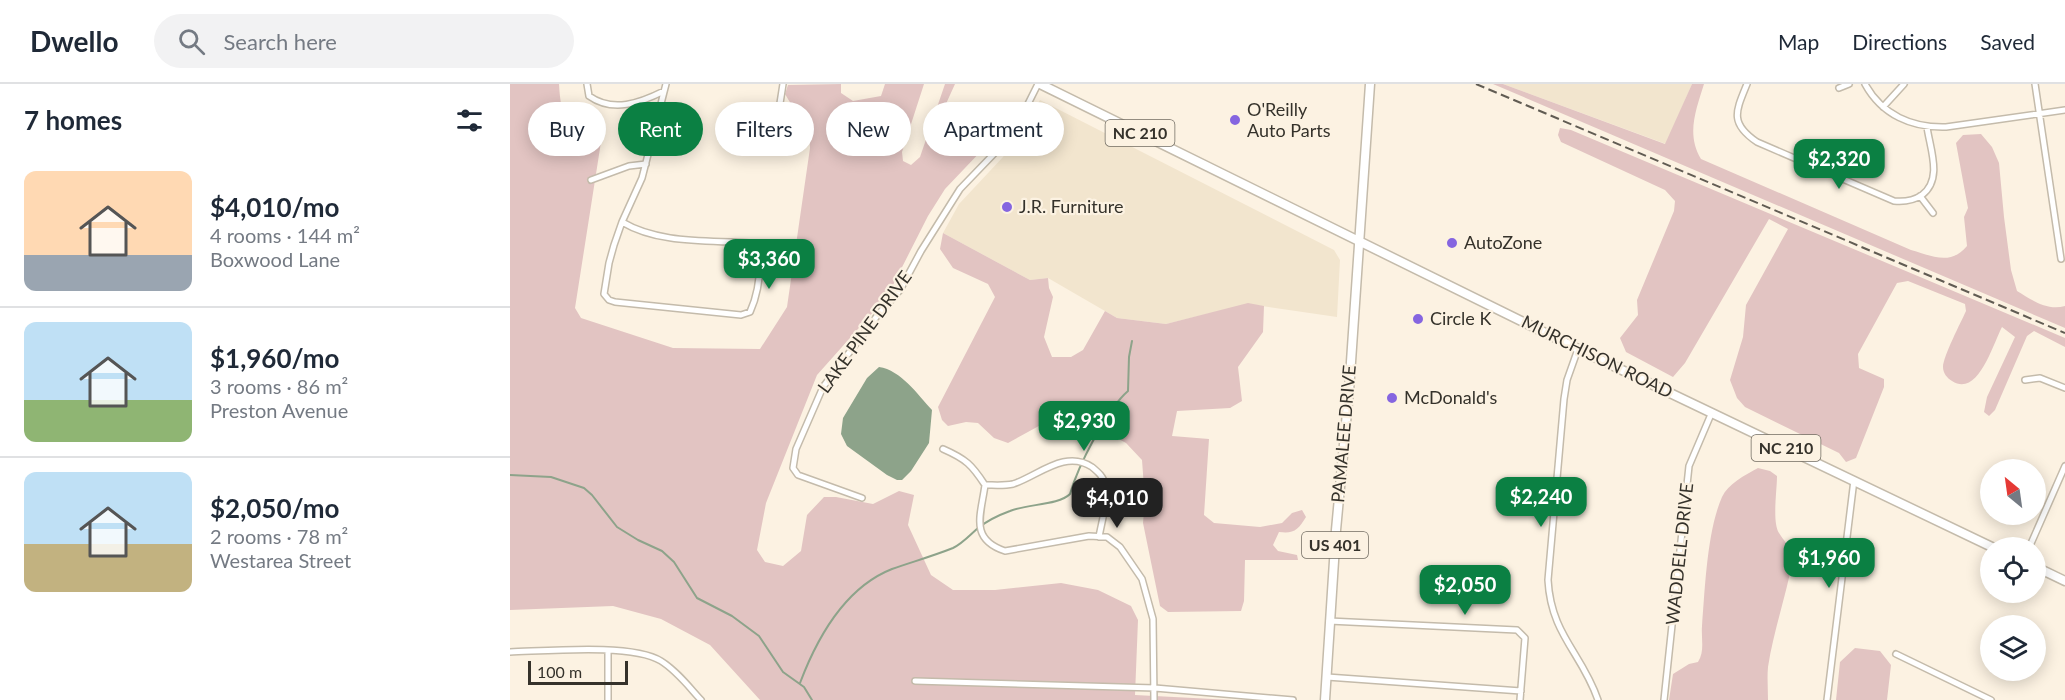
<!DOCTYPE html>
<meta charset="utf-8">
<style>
:root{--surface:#fff;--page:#f2f2f3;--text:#1f2937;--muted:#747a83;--line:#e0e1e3;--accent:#0b8043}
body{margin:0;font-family:Lato,sans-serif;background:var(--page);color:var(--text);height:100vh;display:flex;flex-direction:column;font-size:22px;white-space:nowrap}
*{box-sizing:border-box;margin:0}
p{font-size:20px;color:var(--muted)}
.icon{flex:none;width:33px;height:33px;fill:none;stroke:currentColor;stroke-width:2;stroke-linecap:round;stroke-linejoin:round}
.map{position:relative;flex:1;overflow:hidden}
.side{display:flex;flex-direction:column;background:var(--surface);width:510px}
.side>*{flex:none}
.banner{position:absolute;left:18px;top:18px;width:570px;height:54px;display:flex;gap:12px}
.needle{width:39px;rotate:331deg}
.buttons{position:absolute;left:1470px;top:375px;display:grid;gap:12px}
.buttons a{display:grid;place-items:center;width:66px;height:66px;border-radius:50%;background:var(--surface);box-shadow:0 3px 15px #0003;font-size:30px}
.scale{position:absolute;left:18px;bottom:15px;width:100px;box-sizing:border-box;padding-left:6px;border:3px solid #35322b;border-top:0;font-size:16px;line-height:21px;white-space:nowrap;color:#35322b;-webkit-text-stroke:4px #fcf2e2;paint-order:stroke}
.price{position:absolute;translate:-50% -51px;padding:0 14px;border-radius:12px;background:var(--accent);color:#fff;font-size:20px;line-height:39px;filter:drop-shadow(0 2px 3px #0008)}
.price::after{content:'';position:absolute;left:50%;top:36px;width:18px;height:14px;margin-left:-9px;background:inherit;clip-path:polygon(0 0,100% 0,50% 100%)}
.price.active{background:#222;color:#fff}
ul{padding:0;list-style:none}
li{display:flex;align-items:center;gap:18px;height:150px;padding:0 24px}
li+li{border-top:2px solid var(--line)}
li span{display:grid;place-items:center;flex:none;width:168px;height:120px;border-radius:12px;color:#555}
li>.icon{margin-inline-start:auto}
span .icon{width:72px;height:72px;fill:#fffc;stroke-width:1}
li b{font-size:26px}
h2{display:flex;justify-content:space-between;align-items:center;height:72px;padding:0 24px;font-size:26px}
.tag{padding:0 21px;border-radius:27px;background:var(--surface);box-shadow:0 3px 15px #0003;font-size:21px;line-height:54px}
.tag.active{background:var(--accent);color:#fff}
header{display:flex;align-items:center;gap:36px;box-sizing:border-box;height:84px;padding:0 30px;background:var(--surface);border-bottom:2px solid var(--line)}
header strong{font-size:28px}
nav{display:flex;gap:33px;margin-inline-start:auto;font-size:21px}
.search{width:420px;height:54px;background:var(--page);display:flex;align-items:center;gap:15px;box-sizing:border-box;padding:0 21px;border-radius:33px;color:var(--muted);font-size:22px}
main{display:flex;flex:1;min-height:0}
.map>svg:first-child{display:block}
.built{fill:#f2e5ce}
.green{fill:#e2c4c2}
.water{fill:#8da38a}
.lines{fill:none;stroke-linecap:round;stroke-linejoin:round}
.stream{stroke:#8da38a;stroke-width:2}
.minor-casing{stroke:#c4bbab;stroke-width:8}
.primary-casing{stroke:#c4bbab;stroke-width:11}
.minor{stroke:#fff;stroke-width:5}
.primary{stroke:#fff;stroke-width:8}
.rail{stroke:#615c53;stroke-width:2;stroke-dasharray:9 4.5;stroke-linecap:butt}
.poi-dot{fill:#8565e0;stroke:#fcf2e2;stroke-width:2}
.labels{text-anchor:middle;stroke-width:4.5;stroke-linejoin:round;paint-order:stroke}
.shield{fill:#fcf2e2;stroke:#716c62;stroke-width:1.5}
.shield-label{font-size:16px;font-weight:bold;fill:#35322b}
.poi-label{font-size:18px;fill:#35322b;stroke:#fcf2e2;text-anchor:start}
.street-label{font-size:18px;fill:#35322b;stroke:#fcf2e2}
</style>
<header>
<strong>Dwello</strong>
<div class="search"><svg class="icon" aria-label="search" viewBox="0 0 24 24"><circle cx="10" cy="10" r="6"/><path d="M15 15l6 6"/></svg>Search here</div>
<nav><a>Map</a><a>Directions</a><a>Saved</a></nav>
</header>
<main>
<section class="side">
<h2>7 homes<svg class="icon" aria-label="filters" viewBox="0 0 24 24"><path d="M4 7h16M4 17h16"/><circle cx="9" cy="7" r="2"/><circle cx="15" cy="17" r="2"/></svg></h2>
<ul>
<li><span style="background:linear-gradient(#ffd9b3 70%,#9aa5b1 0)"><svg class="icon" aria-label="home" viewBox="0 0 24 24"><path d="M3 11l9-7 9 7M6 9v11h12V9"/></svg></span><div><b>$4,010/mo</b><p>4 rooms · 144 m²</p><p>Boxwood Lane</p></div></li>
<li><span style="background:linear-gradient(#bfe0f5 65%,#8fb573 0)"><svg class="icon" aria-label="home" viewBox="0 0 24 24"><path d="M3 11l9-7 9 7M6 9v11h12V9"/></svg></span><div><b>$1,960/mo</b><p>3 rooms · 86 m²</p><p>Preston Avenue</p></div></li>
<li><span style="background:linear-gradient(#bfe0f5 60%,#c2b280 0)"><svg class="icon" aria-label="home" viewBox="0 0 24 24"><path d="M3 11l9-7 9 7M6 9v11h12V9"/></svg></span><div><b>$2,050/mo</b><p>2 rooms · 78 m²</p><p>Westarea Street</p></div></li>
</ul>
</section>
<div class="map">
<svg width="1555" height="616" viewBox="0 0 1555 616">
<rect width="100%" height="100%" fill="#fcf2e2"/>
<!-- built -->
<path class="built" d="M993 0H1182L1156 60Z
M530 16 824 166 830 176 827 233 738 220 656 240 607 234 538 194 520 196 433 149 449 120 493 73Z"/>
<!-- green -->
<path class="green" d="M0 0H49C50 15 51 34 65 44 73 49 82 52 91 58L65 224 71 234 163 264 250 265 277 223 300 64 299 50 275 10 278 1 331 0V9L343 17 371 12 375 0H414L392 68 393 77 401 81 410 73 435 0H445L435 22 438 28 475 42 483 41 492 43 491 50 474 64 435 105 418 132 382 203 372 218 307 291 256 419 247 466 255 478 273 482 291 467 297 431 314 413H326L363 420 389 407 404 411 398 441 421 491 443 506H485L551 499 588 506 621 522 628 536 625 611 722 616H250L200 561 151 535 103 522 0 526Z
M983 0H993L1155 60 1182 0H1194C1186 26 1176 50 1191 75L1401 166C1423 172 1440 182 1457 162L1454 133 1458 124 1446 59 1453 51 1471 50 1482 63 1489 79 1494 133 1501 186 1507 207C1522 216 1537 227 1555 222V244Z
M1050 44 1061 46 1555 254V263L1524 247 1517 252 1485 326 1479 332 1474 328 1477 313 1505 253 1492 243C1483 260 1468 314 1442 297 1437 294 1433 289 1433 283 1433 273 1451 238 1456 227L1455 220 1398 197 1387 199 1348 270 1349 284 1374 295V303L1346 374 1336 378 1329 369 1235 323 1227 314 1220 296 1233 253 1236 221 1278 145 1259 135 1175 279 1163 293 1116 268 1110 254 1128 231 1127 216 1164 127 1165 117 1155 106 1051 58 1048 51Z
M433 149 520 196 538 194 539 204 543 213 534 253 542 273H561L573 266 595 227 607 234 656 240 738 219 754 222 753 248 728 283 732 317 720 324 667 327 662 352 699 355 694 431 704 439 750 443 772 439 782 429 792 426 796 433C788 446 784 450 769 448L763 461 768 467 787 471 788 476H735L734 517 731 527 658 528 650 522 633 439 635 417 632 376 616 359 570 334 538 337 498 359 484 354 468 339 456 338 438 342 432 336 428 323 485 213 478 200 443 184 430 165Z
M1248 384 1260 387 1267 392C1267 407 1262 438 1269 449 1273 456 1279 462 1284 468 1278 507 1264 544 1258 583 1257 594 1258 605 1258 616H1159L1163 590 1179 580 1188 578C1195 567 1191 555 1192 542 1195 505 1197 447 1212 413 1218 400 1235 391 1248 384Z
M1345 564 1370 567 1381 581 1377 616H1326L1330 578Z"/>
<!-- water -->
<path class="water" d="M369 283C391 286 408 311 422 326L419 359 401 387 392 396H387L377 391 337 362 331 350 333 334 357 294Z"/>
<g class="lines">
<!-- stream -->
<path class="stream" d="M0 391 41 393 74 404 82 411 107 443 128 456 152 467 164 478 187 514 222 532 249 552 273 588 294 603 302 616
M290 599C307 554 334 504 382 485 402 478 423 472 443 464 452 460 460 451 468 444 477 437 489 431 500 427 517 420 549 421 560 410 568 382 597 325 618 307L619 273 622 257"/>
<defs>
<path id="minor" d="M77 0 79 12C103 29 130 19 154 7
M1237 0C1226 27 1219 39 1247 58L1384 117C1394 118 1403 117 1412 111 1433 95 1420 65 1417 43
M1355 0C1372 31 1402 44 1436 43L1555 26
M1525 0 1551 175
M1329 4 1339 0
M1373 23 1394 0
M263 64 273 0
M81 96 119 82 136 80
M1410 112 1423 129
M112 138C149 160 198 156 240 159L249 163C251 184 249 208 240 228L231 231 105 218 99 216 94 210 99 179 104 161 112 138 132 94 156 0
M1068 265 1057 296 1054 315 1038 496C1041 551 1072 569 1088 616
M1515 296 1530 294 1555 304
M433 365C456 375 462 381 475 401
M475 401C471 431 459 455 495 467L579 452 597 453 610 463 632 495 643 535 644 616
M475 401C484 401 494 402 503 400 528 392 555 365 582 383 588 388 594 393 595 401 598 418 592 436 589 453
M352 414 288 391 283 384 286 365 313 303 367 232 390 206 411 167 450 105 503 50 528 0
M1519 464 1555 382
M819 537 1007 546 1015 554 1010 616
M0 568C36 567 123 559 151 577 167 587 179 603 191 616
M1386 570 1481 616
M817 593 1011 607
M405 597 645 604 783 616
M98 616V566
M1154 616 1179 382 1202 328
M1317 616 1344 396"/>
<path id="primary" d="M530 0 1068 265 1484 464
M1526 483 1555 497
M815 616 826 446 839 307 860 0"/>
</defs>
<!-- minor casing -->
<use href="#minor" class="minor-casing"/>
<!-- primary casing -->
<use href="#primary" class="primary-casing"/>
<!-- minor -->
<use href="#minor" class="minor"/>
<!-- primary -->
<use href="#primary" class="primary"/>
<!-- rail -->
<path class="rail" d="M966 0 1555 249"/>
</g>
<!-- markers -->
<g class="poi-dot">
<circle cx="725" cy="36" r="6"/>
<circle cx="497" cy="123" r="6"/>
<circle cx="942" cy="159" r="6"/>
<circle cx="908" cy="235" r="6"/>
<circle cx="882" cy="314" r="6"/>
</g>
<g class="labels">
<!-- shield labels -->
<g class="shield">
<rect x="595.5" y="36" width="69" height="26" rx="4.5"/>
<rect x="1241.5" y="351" width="69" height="26" rx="4.5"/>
<rect x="792" y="448" width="66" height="26" rx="4.5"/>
</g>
<g class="shield-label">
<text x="630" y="55">NC 210</text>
<text x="1276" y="370">NC 210</text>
<text x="825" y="467">US 401</text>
</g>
<!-- poi labels -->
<g class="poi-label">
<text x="737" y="32">O'Reilly<tspan x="737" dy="21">Auto Parts</tspan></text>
<text x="509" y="129">J.R. Furniture</text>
<text x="954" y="165">AutoZone</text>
<text x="920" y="241">Circle K</text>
<text x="894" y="320">McDonald's</text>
</g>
<!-- street labels -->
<g class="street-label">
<text transform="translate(355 248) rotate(-54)" y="6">LAKE PINE DRIVE</text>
<text transform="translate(1087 273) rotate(26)" y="6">MURCHISON ROAD</text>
<text transform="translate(834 350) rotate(-85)" y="6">PAMALEE DRIVE</text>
<text transform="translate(1170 470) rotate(-84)" y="6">WADDELL DRIVE</text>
</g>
</g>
</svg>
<div class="buttons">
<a><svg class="needle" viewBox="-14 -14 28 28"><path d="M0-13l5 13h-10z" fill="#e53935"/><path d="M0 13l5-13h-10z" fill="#747a83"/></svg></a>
<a><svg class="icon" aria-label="locate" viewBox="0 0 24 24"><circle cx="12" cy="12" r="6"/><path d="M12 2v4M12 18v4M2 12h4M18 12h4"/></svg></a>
<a><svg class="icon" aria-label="layers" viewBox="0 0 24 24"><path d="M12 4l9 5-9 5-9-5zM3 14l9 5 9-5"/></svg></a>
</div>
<div class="scale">100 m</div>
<b class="price" style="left:1329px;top:106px">$2,320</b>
<b class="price" style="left:259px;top:206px">$3,360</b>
<b class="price" style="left:574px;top:368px">$2,930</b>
<b class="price" style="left:1031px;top:444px">$2,240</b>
<b class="price active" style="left:607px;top:445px">$4,010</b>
<b class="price" style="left:1319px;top:505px">$1,960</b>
<b class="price" style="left:955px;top:532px">$2,050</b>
<div class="banner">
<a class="tag">Buy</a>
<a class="tag active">Rent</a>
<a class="tag">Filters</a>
<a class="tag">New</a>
<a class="tag">Apartment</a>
</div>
</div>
</main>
